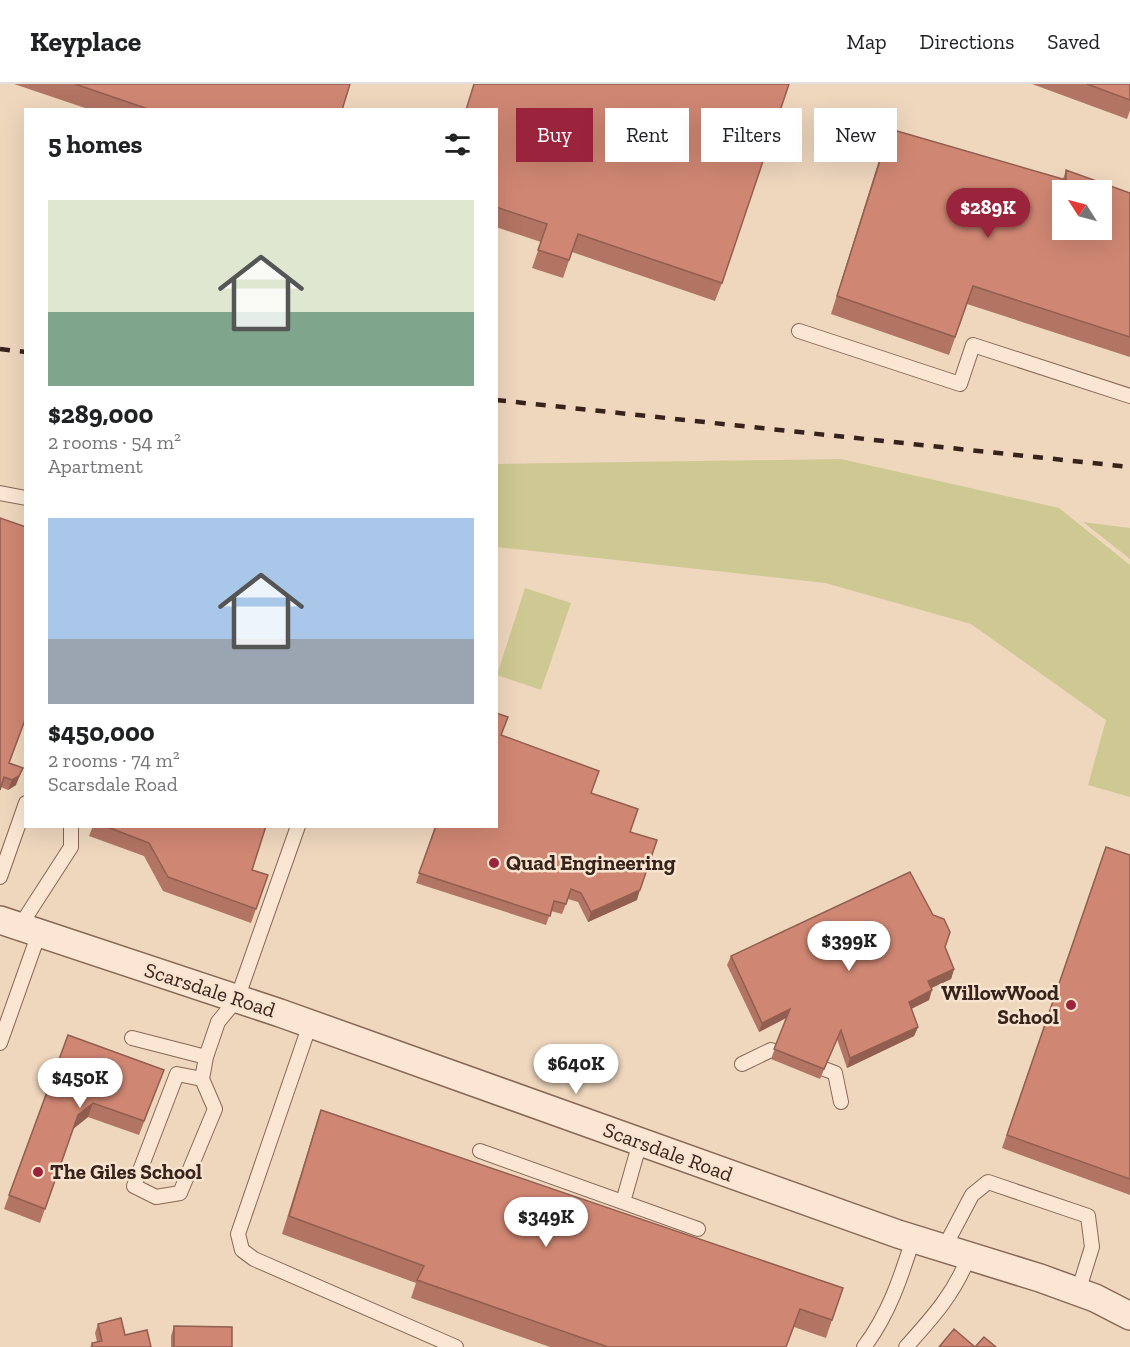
<!DOCTYPE html>
<meta charset="utf-8">
<style>
:root{--surface:#fff;--page:#f2f2f2;--text:#202124;--muted:#757577;--line:#e0e0e0;--accent:#9a243c}
body{margin:0;font-family:"Zilla Slab",serif;background:var(--page);color:var(--text);height:100vh;display:flex;flex-direction:column;font-size:22px;white-space:nowrap}
*{box-sizing:border-box;margin:0}
p{font-size:20px;color:var(--muted)}
.icon{flex:none;width:33px;height:33px;fill:none;stroke:currentColor;stroke-width:2;stroke-linecap:round;stroke-linejoin:round}
.map{position:relative;flex:1;overflow:hidden}
.panel{position:absolute;left:24px;top:24px;width:474px;height:720px;display:flex;flex-direction:column;background:var(--surface);border-radius:0px;box-shadow:0 6px 24px #0002}
.panel>*{flex:none}
.banner{position:absolute;left:516px;top:24px;width:524px;height:54px;display:flex;gap:12px}
.needle{width:39px;rotate:306deg}
.tools{position:absolute;left:1052px;top:96px;display:grid;gap:12px}
.tools a{display:grid;place-items:center;width:60px;height:60px;border-radius:0px;background:var(--surface);box-shadow:0 6px 24px #0002;font-size:30px}
.price{position:absolute;translate:-50% -51px;padding:0 14px;border-radius:21px;background:#fff;color:#222;font-size:20px;line-height:39px;filter:drop-shadow(0 2px 3px #0008)}
.price::after{content:'';position:absolute;left:50%;top:36px;width:18px;height:14px;margin-left:-9px;background:inherit;clip-path:polygon(0 0,100% 0,50% 100%)}
.price.on{background:var(--accent);color:#fff}
ul{padding:0;list-style:none}
li{display:grid;align-content:center;gap:12px;height:318px;padding:0 24px}
li span{display:grid;place-items:center;height:186px;border-radius:0px;color:#555}
li>.icon{margin-inline-start:auto}
span .icon{width:108px;height:108px;fill:#fffc;stroke-width:1}
li b{font-size:26px}
h2{display:flex;justify-content:space-between;align-items:center;height:72px;padding:0 24px;font-size:26px}
.tag{padding:0 21px;border-radius:0px;background:var(--surface);box-shadow:0 6px 24px #0002;font-size:21px;line-height:54px}
.tag.on{background:var(--accent);color:#fff}
header{display:flex;align-items:center;gap:36px;box-sizing:border-box;height:84px;padding:0 30px;background:var(--surface);border-bottom:2px solid var(--line)}
header strong{font-size:28px}
nav{display:flex;gap:33px;margin-inline-start:auto;font-size:21px}
.map>svg:first-child{display:block}
.green{fill:#cec992}
.lines{fill:none;stroke-linecap:round;stroke-linejoin:round}
.lane-casing{stroke:#886756;stroke-width:16}
.street-casing{stroke:#886756;stroke-width:30}
.lane{stroke:#fae6d2;stroke-width:14}
.street{stroke:#fae6d2;stroke-width:27}
.rail{stroke:#37231c;stroke-width:4.5;stroke-dasharray:10 10;stroke-linecap:butt}
.wall{fill:#b27463}
.shaded-wall{fill:#915e50}
.building{fill:#cf8773;stroke:#915e50;stroke-width:1.5;fill-rule:evenodd}
.poi-dot{fill:#9a243c;stroke:#f7e3ce;stroke-width:2}
.labels{text-anchor:middle;stroke-width:5;stroke-linejoin:round;paint-order:stroke}
.poi-label{font-size:21px;font-weight:bold;fill:#37231c;stroke:#f7e3ce;text-anchor:start}
.street-label{font-size:21px;fill:#37231c;stroke:#f7e3ce}
</style>
<header>
<strong>Keyplace</strong>
<nav><a>Map</a><a>Directions</a><a>Saved</a></nav>
</header>
<div class="map">
<svg width="1130" height="1263" viewBox="0 0 1130 1263">
<rect width="100%" height="100%" fill="#efd7be"/>
<!-- green -->
<path class="green" d="M841 375 1059 424 1130 481V713L1088 701 1106 636 971 540 825 499 497 463V380Z
M1083 438 1130 444V475Z
M525 504 571 519 541 606 497 591Z"/>
<g class="lines">
<defs>
<path id="lane" d="M799 247 960 300 973 261 1130 312
M0 409 26 414
M0 793 26 719
M20 842 71 763V742
M310 940 238 1150 242 1166 254 1175 456 1263
M132 954 206 973 218 938 237 915 298 742
M0 959 39 849
M808 979 835 989 841 1018
M742 980 771 966 790 973
M202 995 177 990 134 1102 156 1113 180 1109 215 1025 202 995 206 973
M480 1067 698 1145
M623 1118 640 1058
M944 1164 972 1111 988 1098 1088 1132 1092 1163 1078 1208
M864 1263C889 1230 901 1193 913 1155
M906 1263C933 1233 954 1210 969 1172"/>
<path id="street" d="M0 836 280 929 898 1150 1040 1194 1095 1214 1130 1232"/>
</defs>
<!-- lane casing -->
<use href="#lane" class="lane-casing"/>
<!-- street casing -->
<use href="#street" class="street-casing"/>
<!-- lane -->
<use href="#lane" class="lane"/>
<!-- street -->
<use href="#street" class="street"/>
<!-- rail -->
<path class="rail" d="M0 265 26 268
M496 316 1130 383"/>
</g>
<!-- wall -->
<path class="wall" d="M14 0H350L342 26H91Z
M1032 0H1130V26L1127 35Z
M496 26 722 199 715 217 572 168 563 194 532 184 541 158 496 143Z
M890 45 1063 95 1066 86 1130 109V273L967 220 949 271 831 230 883 63Z
M501 651 591 709 630 748 637 816 588 838 578 818 568 815 562 830 551 827 546 841 416 799 435 742Z
M9 679 16 701 8 706 1 703Z
M93 742H266L252 786 268 791 251 839 163 807 144 772 89 752Z
M1106 763 1130 771V1111L1002 1064Z
M945 863 954 885 951 895 931 904 929 916 911 925 918 943 914 952 847 984 837 955 820 995 771 975 786 934 759 948 727 881 731 872Z
M68 951 164 986 139 1051 88 1033 73 1045 40 1139 4 1125Z
M321 1026 832 1236 826 1254 794 1243 786 1263H550L411 1214 416 1199 282 1150 315 1044Z
M98 1240 125 1251 151 1263H90L92 1259 97 1258 95 1249Z
M174 1242 232 1263H171V1252Z"/>
<!-- shaded-wall -->
<path class="shaded-wall" d="M23 684 16 701 8 706 12 696Z
M640 806 637 816 588 838 591 828Z
M954 885 951 895 925 907 928 897Z
M932 906 929 916 905 928 909 918Z
M790 925 786 934 759 948 762 939Z
M918 943 914 952 847 984 850 974Z
M93 1019 88 1033 73 1045 78 1031Z"/>
<!-- building -->
<path class="building" d="M75 0H350L342 26H151Z
M474 0H789L722 199 578 150 569 176 538 166 547 140 496 123V26H466Z
M1087 0H1130V16Z
M890 45 1066 96V86L1130 109V253L973 202 955 253 837 212ZM1062 106H1101V146H1062Z
M0 434 26 443V633L9 679 23 684 19 692 12 696 4 693 0 706Z
M496 629 508 633 501 651 599 687 591 709 638 725 630 748 657 756 640 806 591 828 581 809 571 805 566 820 554 817 550 832 419 789 436 742H496Z
M105 742H266L252 786 268 791 256 825 168 793 149 759Z
M1106 763 1130 771V1095L1007 1051Z
M910 788 933 831 944 835 950 848 945 863 954 885 928 897 932 906 909 918 918 943 850 974 841 946 824 985 774 965 790 925 762 939 731 872Z
M68 951 164 986 144 1037 93 1019 78 1031 45 1125 9 1111Z
M321 1026 843 1204 832 1236 800 1225 786 1263H608L417 1196 424 1182 289 1132Z
M121 1234 125 1251 147 1246 151 1263H93L92 1259 102 1257 98 1240Z
M174 1242 232 1243V1263H174Z
M954 1245 975 1263H939Z
M984 1253 996 1263H975Z"/>
<!-- markers -->
<g class="poi-dot">
<circle cx="494" cy="779" r="6"/>
<circle cx="1071" cy="921" r="6"/>
<circle cx="38" cy="1088" r="6"/>
</g>
<g class="labels">
<!-- poi labels -->
<g class="poi-label">
<text x="506" y="786">Quad Engineering</text>
<text x="1059" y="916" text-anchor="end">WillowWood<tspan x="1059" dy="24">School</tspan></text>
<text x="50" y="1095">The Giles School</text>
</g>
<!-- street labels -->
<g class="street-label">
<text transform="translate(210 906) rotate(18)" y="7">Scarsdale Road</text>
<text transform="translate(668 1068) rotate(20)" y="7">Scarsdale Road</text>
</g>
</g>
</svg>
<div class="tools">
<a><svg class="needle" viewBox="-14 -14 28 28"><path d="M0-13l5 13h-10z" fill="#e53935"/><path d="M0 13l5-13h-10z" fill="#757577"/></svg></a>
</div>
<b class="price on" style="left:988px;top:155px">$289K</b>
<b class="price" style="left:849px;top:888px">$399K</b>
<b class="price" style="left:576px;top:1011px">$640K</b>
<b class="price" style="left:80px;top:1025px">$450K</b>
<b class="price" style="left:546px;top:1164px">$349K</b>
<div class="banner">
<a class="tag on">Buy</a>
<a class="tag">Rent</a>
<a class="tag">Filters</a>
<a class="tag">New</a>
</div>
<section class="panel">
<h2>5 homes<svg class="icon" aria-label="filters" viewBox="0 0 24 24"><path d="M4 7h16M4 17h16"/><circle cx="9" cy="7" r="2"/><circle cx="15" cy="17" r="2"/></svg></h2>
<ul>
<li><span style="background:linear-gradient(#dfe7d0 60%,#7fa58c 0)"><svg class="icon" aria-label="home" viewBox="0 0 24 24"><path d="M3 11l9-7 9 7M6 9v11h12V9"/></svg></span><div><b>$289,000</b><p>2 rooms · 54 m²</p><p>Apartment</p></div></li>
<li><span style="background:linear-gradient(#a9c7e8 65%,#9aa5b1 0)"><svg class="icon" aria-label="home" viewBox="0 0 24 24"><path d="M3 11l9-7 9 7M6 9v11h12V9"/></svg></span><div><b>$450,000</b><p>2 rooms · 74 m²</p><p>Scarsdale Road</p></div></li>
</ul>
</section>
</div>
